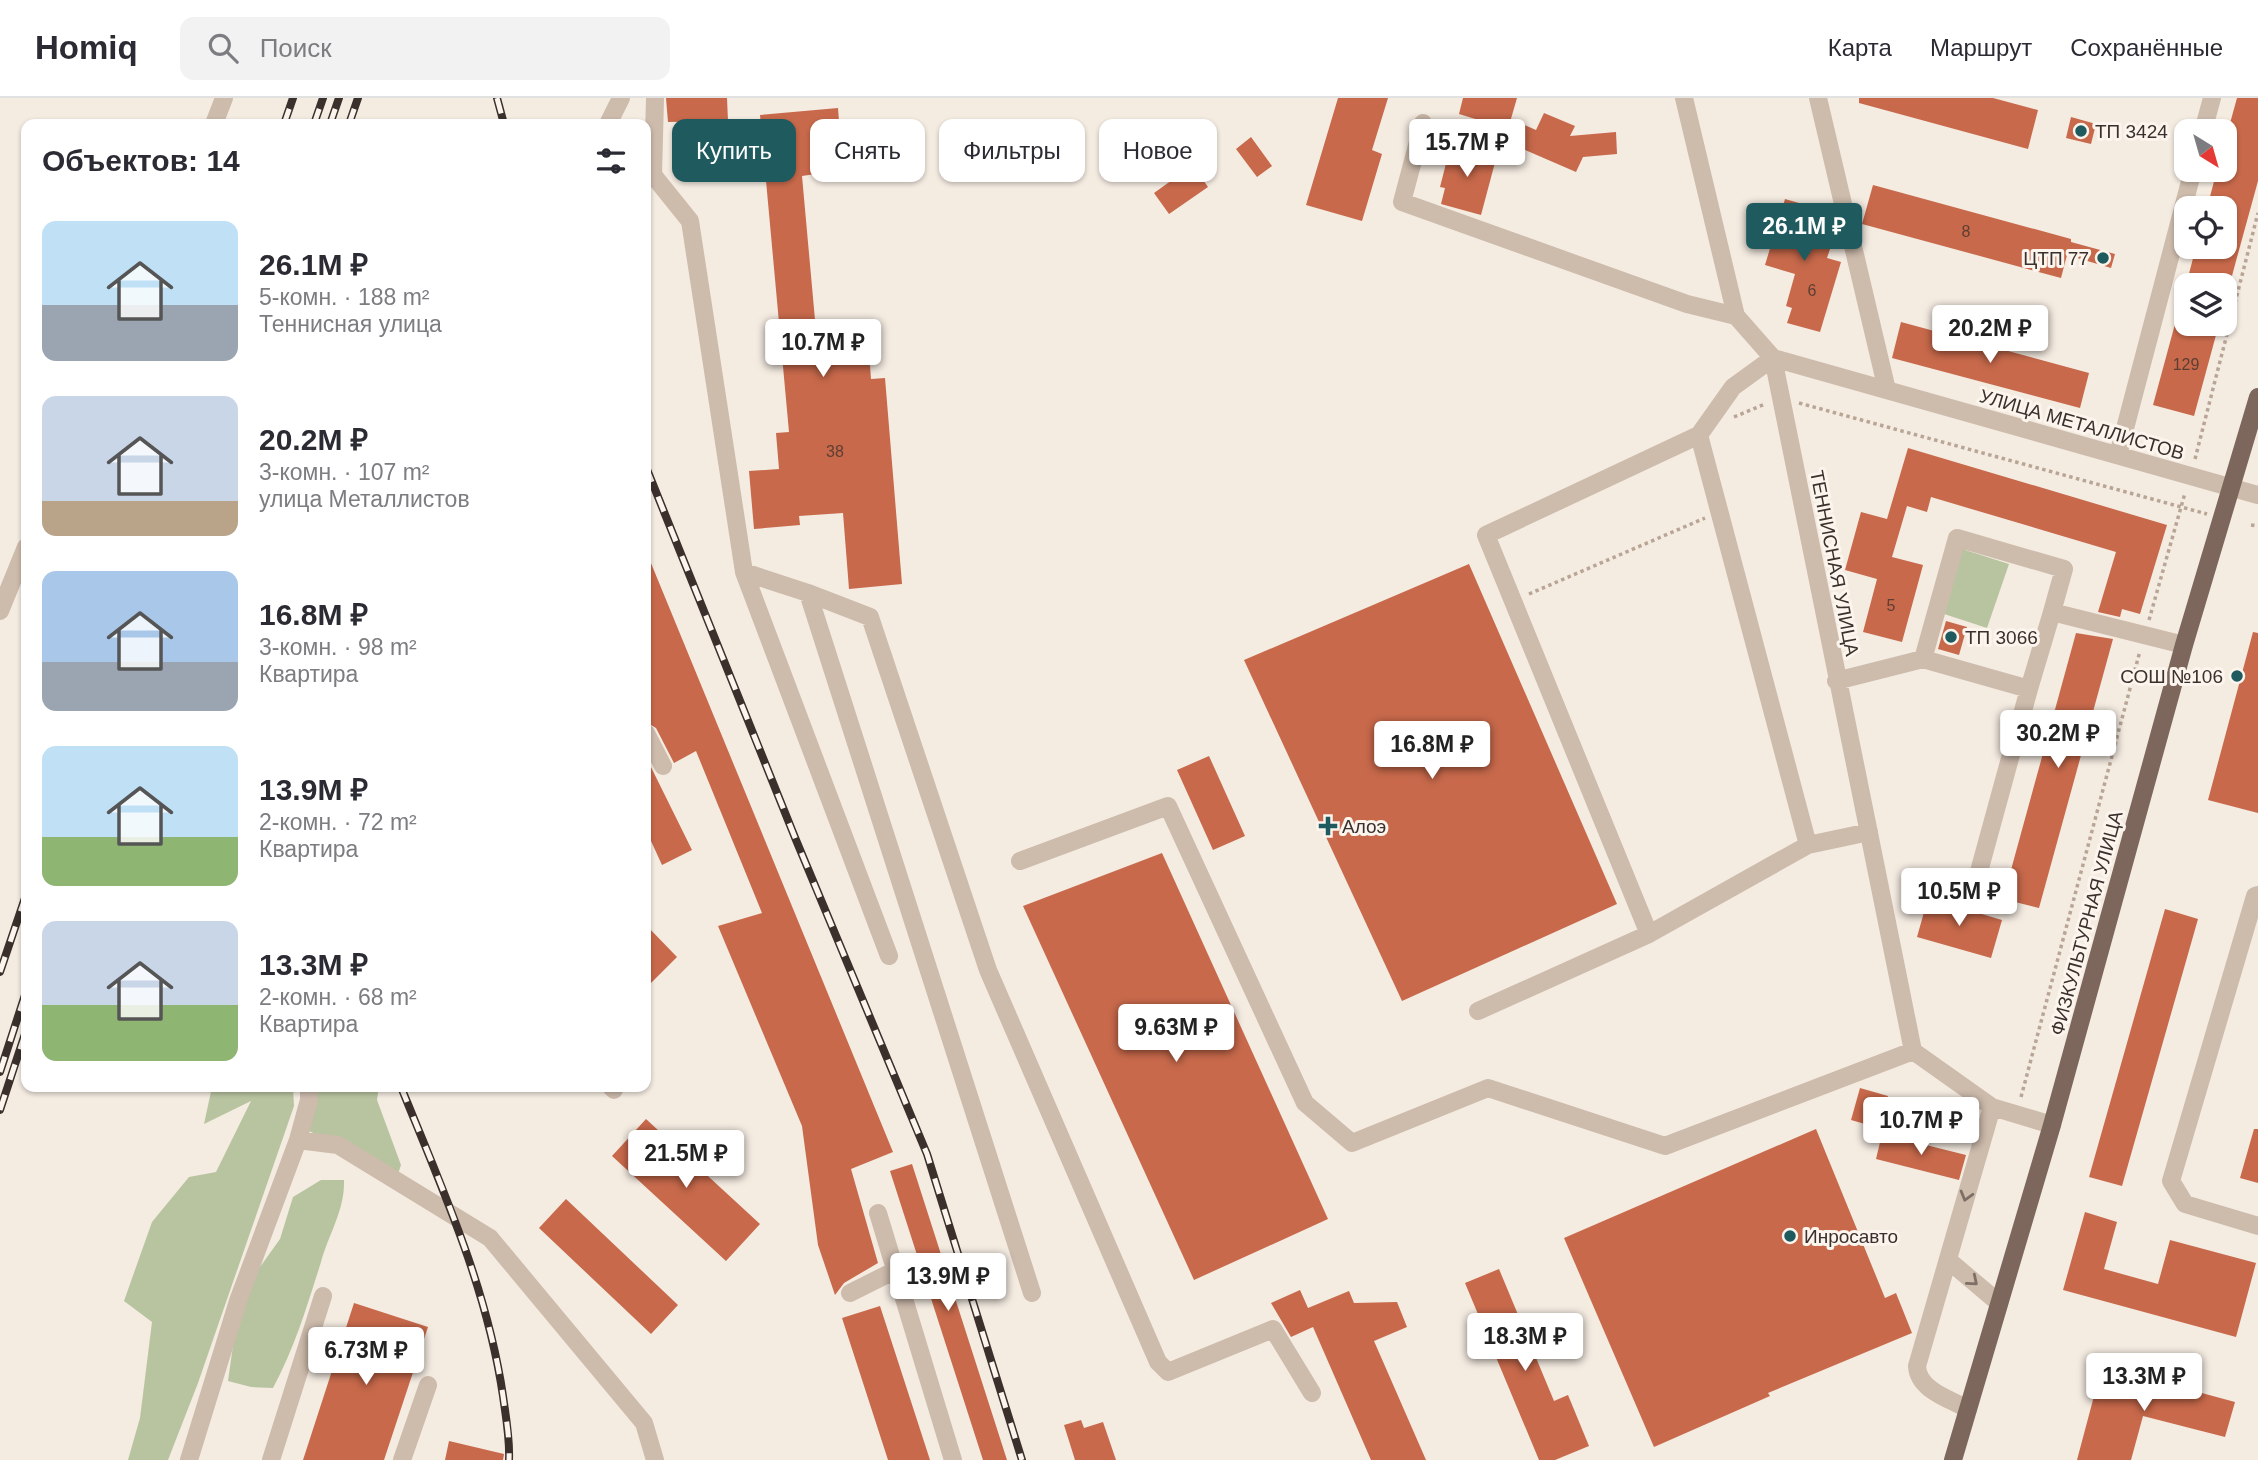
<!DOCTYPE html>
<html lang="ru">
<meta charset="utf-8">
<style>
:root{--surface:#fff;--page:#f2f2f3;--text:#2b2b33;--muted:#7c7c81;--line:#e1e1e2;--accent:#1f5a5e}
body{margin:0;font-family:Helvetica,sans-serif;background:var(--page);color:var(--text);height:100vh;display:flex;flex-direction:column;font-size:26px;white-space:nowrap}
*{box-sizing:border-box;margin:0}
p{font-size:23px;color:var(--muted)}
.icon{flex:none;width:38px;height:38px;fill:none;stroke:currentColor;stroke-width:2;stroke-linecap:round;stroke-linejoin:round}
.map{position:relative;flex:1;overflow:hidden}
.side{position:absolute;left:21px;top:21px;width:630px;height:973px;display:flex;flex-direction:column;background:var(--surface);border-radius:14px;box-shadow:0 2px 5px #0004}
.side>*{flex:none}
.hud{position:absolute;left:672px;top:21px;width:665px;height:63px;display:flex;gap:14px}
.needle{width:46px;rotate:143deg}
.buttons{position:absolute;left:2174px;top:21px;display:grid;gap:14px}
.buttons a{display:grid;place-items:center;width:63px;height:63px;border-radius:14px;background:var(--surface);box-shadow:0 2px 5px #0004;font-size:35px}
.price{position:absolute;translate:-50% -60px;padding:0 16px;border-radius:7px;background:#fff;color:#222;font-size:23px;line-height:46px;filter:drop-shadow(0 2px 4px #0008)}
.price::after{content:'';position:absolute;left:50%;top:42px;width:21px;height:16px;margin-left:-10px;background:inherit;clip-path:polygon(0 0,100% 0,50% 100%)}
.price.current{background:var(--accent);color:#fff}
ul{padding:0;list-style:none}
li{display:flex;align-items:center;gap:21px;height:175px;padding:0 21px}
li span{display:grid;place-items:center;flex:none;width:196px;height:140px;border-radius:14px;color:#555}
li>.icon{margin-inline-start:auto}
span .icon{width:84px;height:84px;fill:#fffc;stroke-width:1}
li b{font-size:30px}
h2{display:flex;justify-content:space-between;align-items:center;height:84px;padding:0 21px;font-size:30px}
.chip{padding:0 24px;border-radius:14px;background:var(--surface);box-shadow:0 2px 5px #0004;font-size:24px;line-height:63px}
.chip.current{background:var(--accent);color:#fff}
header{display:flex;align-items:center;gap:42px;box-sizing:border-box;height:98px;padding:0 35px;background:var(--surface);border-bottom:2px solid var(--line)}
header strong{font-size:33px}
nav{display:flex;gap:38px;margin-inline-start:auto;font-size:24px}
.search{width:490px;height:63px;background:var(--page);display:flex;align-items:center;gap:18px;box-sizing:border-box;padding:0 24px;border-radius:14px;color:var(--muted);font-size:26px}
.map>svg:first-child{display:block}
.green{fill:#b8c4a0}
.building{fill:#c8694b}
.lines{fill:none;stroke-linecap:round;stroke-linejoin:round}
.path{stroke:#b9a596;stroke-width:3.5;stroke-dasharray:3.5 3.5;stroke-linecap:butt}
.minor{stroke:#cdbbac;stroke-width:18}
.major{stroke:#7d675c;stroke-width:18}
.rail-casing{stroke:#3b302b;stroke-width:8}
.rail{stroke:#fbf5ee;stroke-width:5;stroke-dasharray:16;stroke-linecap:butt}
.oneway{stroke:#7d6f65}
.poi-dot{fill:#1f5a5e;stroke:#fbf5ee;stroke-width:2.5}
.labels{text-anchor:middle;stroke-width:6;stroke-linejoin:round;paint-order:stroke}
.number-label{font-size:16px;fill:#5e3e33}
.poi-label{font-size:19px;fill:#3b302b;stroke:#fbf5ee;text-anchor:start}
.street-label{font-size:19px;fill:#3b302b;stroke:#fbf5ee}
</style>
<header>
<strong>Homiq</strong>
<div class="search"><svg class="icon" aria-label="search" viewBox="0 0 24 24"><circle cx="10" cy="10" r="6"/><path d="M15 15l6 6"/></svg>Поиск</div>
<nav><a>Карта</a><a>Маршрут</a><a>Сохранённые</a></nav>
</header>
<div class="map">
<svg width="2258" height="1362" viewBox="0 0 2258 1362">
<rect width="100%" height="100%" fill="#f4ebe1"/>
<!-- green -->
<path class="green" d="M1962 451 2009 466 1987 530 1941 515Z
M212 989H293L294 1008 198 1285 168 1362H128L140 1320 152 1224 124 1203 152 1124 189 1079 216 1074 251 1003 204 1026Z
M315 989H379L377 1002 401 1067 398 1076 307 1032Z
M321 1082H344C345 1112 329 1135 321 1164 307 1208 295 1249 273 1290L251 1289 228 1283 240 1197 280 1141 293 1099Z"/>
<!-- building -->
<path class="building" d="M666 0H727L728 23 668 24Z
M1338 0H1388L1372 52 1382 56 1362 123 1306 107Z
M1463 0H1517L1508 31 1459 16Z
M1859 0H1993L2038 12 2028 51 1859 5Z
M2237 0H2258V83L2236 163 2229 189 2186 187 2196 149H2224V110H2207L2217 72H2224V47Z
M838 10 841 49 835 50 837 67 822 68V75L802 78 817 244 868 240 871 281 885 280 902 486 849 491 843 415 799 418 800 427 754 431 749 373 779 371 776 335 789 334 760 17Z
M1544 15 1575 28 1570 38 1616 34 1617 56 1583 59 1576 74 1511 46 1520 25 1536 32Z
M2071 19 2096 26 2091 46 2066 40Z
M1251 39 1272 68 1257 79 1236 51Z
M1451 46 1497 57 1481 117 1441 106 1445 90 1440 89Z
M1193 67 1208 89 1169 116 1154 95Z
M1873 87 2071 141V144L2115 156 2111 170 2067 157 2061 180 1862 126Z
M1785 101 1827 113 1816 147 1830 151 1827 160 1841 164 1820 234 1787 225 1792 210 1786 208 1795 176 1765 167Z
M1901 224 2089 275 2080 310 1892 260Z
M2175 226H2219L2194 318 2153 307Z
M1908 350 2167 427 2140 516 2122 511 2120 519 2098 514 2116 454 1931 399 1927 414 1907 408 1892 459 1923 467 1902 544 1863 534 1877 481 1845 472 1861 414 1887 421Z
M646 453 893 1054 851 1071 878 1165 844 1185 835 1197 818 1147 802 1028 718 828 762 815 696 653 674 665 656 630 646 624Z
M1469 466 1617 806 1402 903 1244 562Z
M1946 523 1967 529 1959 557 1938 551Z
M2253 534 2258 535V715L2208 702Z
M2076 535 2113 541 2039 810 2003 801Z
M1209 658 1245 738 1213 752 1177 672Z
M646 659 692 752 662 767 646 732Z
M1162 755 1328 1121 1194 1182 1023 808Z
M1928 800 2002 822 1991 860 1917 839Z
M2165 811 2198 821 2122 1088 2089 1079Z
M646 827 677 859 646 890Z
M1860 990 1888 998 1879 1030 1851 1022Z
M646 1021 760 1126 726 1163 612 1058Z
M1816 1031 1885 1200 1896 1195 1912 1235 1768 1295 1770 1298 1654 1349 1564 1140Z
M2254 1031H2258V1085L2240 1080Z
M1882 1036 1966 1057 1959 1082 1876 1061Z
M912 1066 1007 1362H983L890 1073Z
M566 1101 678 1207 651 1236 539 1130Z
M2085 1114 2117 1124 2104 1171 2158 1186 2170 1142 2256 1165 2236 1239 2063 1192Z
M1499 1171 1554 1303 1568 1297 1589 1348 1555 1362H1539L1465 1185Z
M1300 1192 1308 1210 1349 1193 1354 1205 1397 1204 1407 1229 1374 1243 1426 1362H1371L1313 1229 1291 1239 1271 1205Z
M354 1205 428 1229 384 1362H303Z
M880 1208 930 1362H888L842 1220Z
M2102 1268 2235 1304 2225 1339 2143 1318 2131 1362H2077Z
M1081 1322 1084 1330 1103 1324 1116 1362H1075L1064 1327Z
M449 1343 504 1356 503 1362H445Z"/>
<g class="lines">
<!-- path -->
<path class="path" d="M1799 305 2207 416
M1734 319 1765 306
M2195 361 2258 115
M2251 427 2258 428
M1529 496 1705 420
M2149 522 2185 395
M2021 999 2140 553"/>
<!-- minor -->
<path class="minor" d="M655 0 653 77 690 123 744 474 889 858
M1684 0 1736 218 1773 260 1913 953
M1818 0 1887 292
M1423 25 1402 104 1687 206 1736 218
M214 26 224 0
M608 26 621 0
M2203 33 2212 0
M2118 357 2193 72
M744 474 808 495 1032 1195
M808 495 870 519 988 872 1158 1264 1168 1274 1273 1231 1312 1295
M0 513 26 449
M2052 514 2029 591 1923 561 1957 440 2064 471 2052 514 2184 547
M1836 583 1923 561
M646 635 663 668
M1808 747 1699 337 1733 289 1773 260 2258 397
M1020 763 1168 708 1305 1005 1352 1045 1488 990 1665 1048 1913 953 1992 1009 2052 1027
M2258 797 2255 798 2171 1083 2185 1106 2258 1128
M1972 799 2029 591
M1649 836 1486 437 1699 337
M1478 913 1649 836 1808 747 1869 734
M611 989 614 992
M298 1042 338 1047 490 1140 644 1325 655 1362
M878 1115 953 1362
M1948 1162 1999 1205
M850 1195 896 1172
M1968 1311C1949 1301 1918 1292 1917 1268L1992 1009
M189 1362 238 1203 298 1042 309 1002V989
M271 1362 323 1198
M402 1362 428 1287"/>
<!-- major -->
<path class="major" d="M1953 1362 2052 1027 2184 547 2258 299"/>
<defs>
<path id="rail" d="M497 0 504 26
M284 26 293 0
M314 26 323 0
M330 26 339 0
M349 26 358 0
M646 369 796 742 927 1056 1022 1362
M0 874 26 797
M0 974 26 894
M401 989C442 1090 487 1189 503 1298 506 1320 510 1340 509 1362
M0 1012 26 933"/>
</defs>
<!-- rail casing -->
<use href="#rail" class="rail-casing"/>
<!-- rail -->
<use href="#rail" class="rail"/>
</g>
<!-- one-way arrows -->
<defs><path id="oneway-chevron" d="M-2-3.5L2.5 0L-2 3.5" fill="none" stroke-width="1.6" stroke-linecap="round" stroke-linejoin="round" transform="scale(1.75)"/></defs>
<g class="oneway">
<use href="#oneway-chevron" transform="translate(1966 1098) rotate(106)"/>
<use href="#oneway-chevron" transform="translate(1973 1183) rotate(40)"/>
</g>
<!-- markers -->
<g class="poi-dot">
<circle cx="2081" cy="33" r="7"/>
<circle cx="2103" cy="160" r="7"/>
<circle cx="1951" cy="539" r="7"/>
<circle cx="2237" cy="578" r="7"/>
<path d="M1324.5 717.5h7v7h7v7h-7v7h-7v-7h-7v-7h7z"/>
<circle cx="1790" cy="1138" r="7"/>
</g>
<g class="labels">
<!-- number labels -->
<g class="number-label">
<text x="1966" y="139">8</text>
<text x="1812" y="198">6</text>
<text x="2186" y="272">129</text>
<text x="835" y="359">38</text>
<text x="1891" y="513">5</text>
</g>
<!-- poi labels -->
<g class="poi-label">
<text x="2095" y="40">ТП 3424</text>
<text x="2089" y="167" text-anchor="end">ЦТП 77</text>
<text x="1965" y="546">ТП 3066</text>
<text x="2223" y="585" text-anchor="end">СОШ №106</text>
<text x="1342" y="735">Алоэ</text>
<text x="1804" y="1145">Инросавто</text>
</g>
<!-- street labels -->
<g class="street-label">
<text transform="translate(2082 326) rotate(16)" y="7">УЛИЦА МЕТАЛЛИСТОВ</text>
<text transform="translate(1835 465) rotate(79)" y="7">ТЕННИСНАЯ УЛИЦА</text>
<text transform="translate(2086 825) rotate(-75)" y="7">ФИЗКУЛЬТУРНАЯ УЛИЦА</text>
</g>
</g>
</svg>
<div class="buttons">
<a><svg class="needle" viewBox="-14 -14 28 28"><path d="M0-13l5 13h-10z" fill="#e53935"/><path d="M0 13l5-13h-10z" fill="#7c7c81"/></svg></a>
<a><svg class="icon" aria-label="locate" viewBox="0 0 24 24"><circle cx="12" cy="12" r="6"/><path d="M12 2v4M12 18v4M2 12h4M18 12h4"/></svg></a>
<a><svg class="icon" aria-label="layers" viewBox="0 0 24 24"><path d="M12 4l9 5-9 5-9-5zM3 14l9 5 9-5"/></svg></a>
</div>
<b class="price" style="left:1467px;top:81px">15.7M ₽</b>
<b class="price current" style="left:1804px;top:165px">26.1M ₽</b>
<b class="price" style="left:1990px;top:267px">20.2M ₽</b>
<b class="price" style="left:823px;top:281px">10.7M ₽</b>
<b class="price" style="left:2058px;top:672px">30.2M ₽</b>
<b class="price" style="left:1432px;top:683px">16.8M ₽</b>
<b class="price" style="left:1959px;top:830px">10.5M ₽</b>
<b class="price" style="left:1176px;top:966px">9.63M ₽</b>
<b class="price" style="left:1921px;top:1059px">10.7M ₽</b>
<b class="price" style="left:686px;top:1092px">21.5M ₽</b>
<b class="price" style="left:948px;top:1215px">13.9M ₽</b>
<b class="price" style="left:1525px;top:1275px">18.3M ₽</b>
<b class="price" style="left:366px;top:1289px">6.73M ₽</b>
<b class="price" style="left:2144px;top:1315px">13.3M ₽</b>
<div class="hud">
<a class="chip current">Купить</a>
<a class="chip">Снять</a>
<a class="chip">Фильтры</a>
<a class="chip">Новое</a>
</div>
<section class="side">
<h2>Объектов: 14<svg class="icon" aria-label="filters" viewBox="0 0 24 24"><path d="M4 7h16M4 17h16"/><circle cx="9" cy="7" r="2"/><circle cx="15" cy="17" r="2"/></svg></h2>
<ul>
<li><span style="background:linear-gradient(#bfe0f5 60%,#9aa5b1 0)"><svg class="icon" aria-label="home" viewBox="0 0 24 24"><path d="M3 11l9-7 9 7M6 9v11h12V9"/></svg></span><div><b>26.1M ₽</b><p>5-комн. · 188 m²</p><p>Теннисная улица</p></div></li>
<li><span style="background:linear-gradient(#c9d6e8 75%,#b9a48a 0)"><svg class="icon" aria-label="home" viewBox="0 0 24 24"><path d="M3 11l9-7 9 7M6 9v11h12V9"/></svg></span><div><b>20.2M ₽</b><p>3-комн. · 107 m²</p><p>улица Металлистов</p></div></li>
<li><span style="background:linear-gradient(#a9c7e8 65%,#9aa5b1 0)"><svg class="icon" aria-label="home" viewBox="0 0 24 24"><path d="M3 11l9-7 9 7M6 9v11h12V9"/></svg></span><div><b>16.8M ₽</b><p>3-комн. · 98 m²</p><p>Квартира</p></div></li>
<li><span style="background:linear-gradient(#bfe0f5 65%,#8fb573 0)"><svg class="icon" aria-label="home" viewBox="0 0 24 24"><path d="M3 11l9-7 9 7M6 9v11h12V9"/></svg></span><div><b>13.9M ₽</b><p>2-комн. · 72 m²</p><p>Квартира</p></div></li>
<li><span style="background:linear-gradient(#c9d6e8 60%,#8fb573 0)"><svg class="icon" aria-label="home" viewBox="0 0 24 24"><path d="M3 11l9-7 9 7M6 9v11h12V9"/></svg></span><div><b>13.3M ₽</b><p>2-комн. · 68 m²</p><p>Квартира</p></div></li>
</ul>
</section>
</div>
